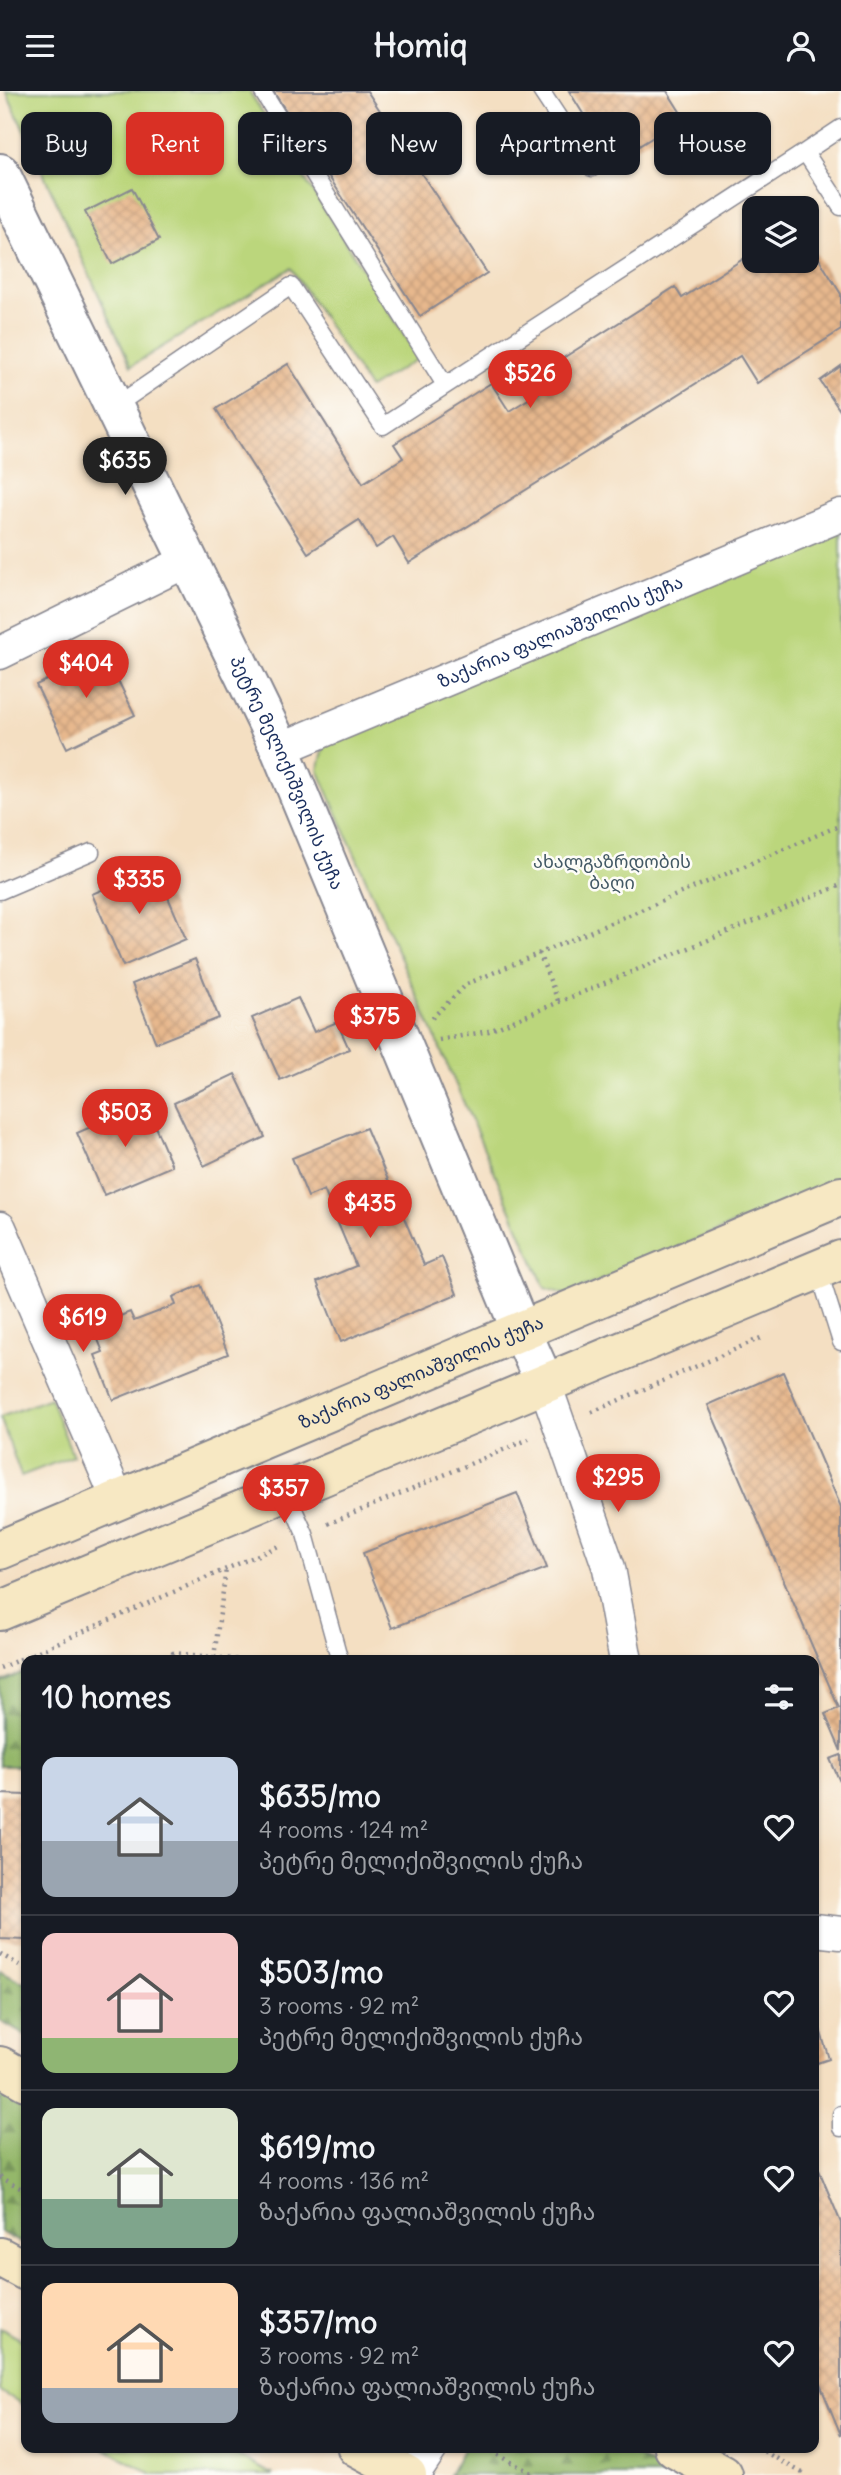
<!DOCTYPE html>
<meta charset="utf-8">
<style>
:root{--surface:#171b24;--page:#20242c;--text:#f1f3f6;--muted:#9ea1a6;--line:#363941;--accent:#d93025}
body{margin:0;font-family:Delius,"Noto Sans Georgian",sans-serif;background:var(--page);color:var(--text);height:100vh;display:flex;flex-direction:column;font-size:26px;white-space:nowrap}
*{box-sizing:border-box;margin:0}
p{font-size:23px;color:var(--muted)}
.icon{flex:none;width:38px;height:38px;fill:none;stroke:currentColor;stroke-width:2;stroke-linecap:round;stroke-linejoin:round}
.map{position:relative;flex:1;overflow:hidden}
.panel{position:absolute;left:21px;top:1564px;width:798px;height:798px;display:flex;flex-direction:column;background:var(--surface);border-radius:14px;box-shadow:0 2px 5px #0004}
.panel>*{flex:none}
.guide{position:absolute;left:21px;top:21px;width:800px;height:63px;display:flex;gap:14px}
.tools{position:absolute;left:742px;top:105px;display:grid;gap:14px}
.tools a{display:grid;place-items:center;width:77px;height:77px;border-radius:14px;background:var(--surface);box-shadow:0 2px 5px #0004;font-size:35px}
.price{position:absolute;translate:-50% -60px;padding:0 16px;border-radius:24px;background:var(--accent);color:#fff;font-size:23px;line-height:46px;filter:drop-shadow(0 2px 4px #0008)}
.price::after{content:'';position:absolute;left:50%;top:42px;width:21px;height:16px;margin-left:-10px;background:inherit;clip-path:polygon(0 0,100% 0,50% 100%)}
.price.on{background:#222;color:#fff}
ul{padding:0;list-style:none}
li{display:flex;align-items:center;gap:21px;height:175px;padding:0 21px}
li+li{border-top:2px solid var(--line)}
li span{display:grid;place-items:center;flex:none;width:196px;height:140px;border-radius:14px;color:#555}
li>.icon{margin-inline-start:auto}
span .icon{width:84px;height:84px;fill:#fffc;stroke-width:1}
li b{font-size:30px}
h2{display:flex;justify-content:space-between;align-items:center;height:84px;padding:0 21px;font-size:30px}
.chip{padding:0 24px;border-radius:14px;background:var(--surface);box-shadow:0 2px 5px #0004;font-size:24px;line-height:63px}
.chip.on{background:var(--accent);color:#fff}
header{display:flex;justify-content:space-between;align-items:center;height:91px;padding:0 21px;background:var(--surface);font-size:32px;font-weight:800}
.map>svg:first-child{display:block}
.green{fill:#bbd67b;stroke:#6b826c;stroke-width:2}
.forest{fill:url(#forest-firs);stroke:#587364;stroke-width:2}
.building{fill:url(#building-cross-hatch)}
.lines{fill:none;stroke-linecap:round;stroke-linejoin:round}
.service-casing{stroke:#888790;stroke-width:19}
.minor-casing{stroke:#888790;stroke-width:35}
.tertiary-casing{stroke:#888790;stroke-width:42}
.secondary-casing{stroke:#888790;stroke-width:42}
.path{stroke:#888790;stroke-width:4.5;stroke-dasharray:2 5;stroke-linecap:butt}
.service{stroke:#fff;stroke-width:16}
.minor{stroke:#fff;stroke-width:32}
.tertiary{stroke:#fff;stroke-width:38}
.secondary{stroke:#f7e8c3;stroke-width:38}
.labels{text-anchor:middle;stroke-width:5;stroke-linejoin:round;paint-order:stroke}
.street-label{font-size:18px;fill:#1b2f5e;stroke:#fdfcf7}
.park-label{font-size:18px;fill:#435965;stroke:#fdfcf7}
</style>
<header><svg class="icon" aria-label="menu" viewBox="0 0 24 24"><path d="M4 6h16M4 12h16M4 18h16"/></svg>Homiq<svg class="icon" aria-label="person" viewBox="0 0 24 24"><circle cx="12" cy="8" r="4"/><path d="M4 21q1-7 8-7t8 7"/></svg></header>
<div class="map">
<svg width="841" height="2384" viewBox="0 0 841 2384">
<defs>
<pattern id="forest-firs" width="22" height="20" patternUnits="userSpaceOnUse" patternTransform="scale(1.75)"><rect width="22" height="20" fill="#94b76b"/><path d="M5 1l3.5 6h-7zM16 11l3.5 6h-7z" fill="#78955b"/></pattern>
<pattern id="building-cross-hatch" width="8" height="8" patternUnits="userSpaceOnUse" patternTransform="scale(1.75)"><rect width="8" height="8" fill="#e7b88d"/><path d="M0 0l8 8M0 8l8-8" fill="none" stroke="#c69e7c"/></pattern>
</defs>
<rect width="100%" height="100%" fill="#fdfcf7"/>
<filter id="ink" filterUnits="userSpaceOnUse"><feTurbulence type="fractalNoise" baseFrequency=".0143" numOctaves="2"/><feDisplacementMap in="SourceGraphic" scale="14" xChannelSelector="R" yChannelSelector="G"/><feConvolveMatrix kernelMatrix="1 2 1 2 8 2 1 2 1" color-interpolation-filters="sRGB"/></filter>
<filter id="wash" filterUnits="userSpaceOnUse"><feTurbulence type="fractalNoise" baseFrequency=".00686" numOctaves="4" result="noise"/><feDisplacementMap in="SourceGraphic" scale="28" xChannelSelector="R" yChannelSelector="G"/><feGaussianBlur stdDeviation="1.57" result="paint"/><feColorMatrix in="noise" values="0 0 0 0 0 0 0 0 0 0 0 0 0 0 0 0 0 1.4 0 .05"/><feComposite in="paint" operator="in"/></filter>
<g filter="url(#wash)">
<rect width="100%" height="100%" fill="#f4dfc2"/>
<!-- green -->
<path class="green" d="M6 0H249L419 267 369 297 291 177 131 275Z
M841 437V1088L566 1204 545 1197 318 679 326 650Z
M50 1307 73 1365 21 1385 0 1326Z
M0 2237 26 2251V2315L0 2300Z
M104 2357H224L274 2384H153Z"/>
<!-- forest -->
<path class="forest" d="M26 1580V1675H0V1591Z
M0 1879 26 1893V1945L0 1930Z
M0 2001 26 2016V2155L0 2141Z
M464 2357H622L670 2384H449Z"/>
<g id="blocks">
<!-- building -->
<path class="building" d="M273 0H367L487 182 420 225Z
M569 0H667L684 27 613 71Z
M132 97 159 149 112 173 85 121Z
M807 149 841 203V239L757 292 740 265 409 472 393 446 376 457 359 429 308 462 216 318 288 273 363 392 403 367 394 353 491 292 509 320 558 290 549 276 675 196 682 207 754 161V170H807Z
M841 275V321L820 290Z
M104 561 135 624 67 657 36 594Z
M155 776 186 848 123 875 92 803Z
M195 868 219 927 156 952 132 893Z
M298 907 314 941 337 931 349 958 280 989 252 927Z
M235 983 265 1046 204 1075 174 1012Z
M145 1012 172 1075 104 1104 77 1042Z
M366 1037 424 1174 442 1166 457 1203 341 1251 317 1191 356 1175 324 1099 308 1106 292 1067Z
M201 1194 228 1263 113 1309 95 1264 103 1261 93 1236 130 1221 134 1230 176 1214 173 1206Z
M783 1281 841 1416V1660L825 1623 839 1617 708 1314Z
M517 1402 547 1477 392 1537 363 1462Z
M841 1664V1693L830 1668Z
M0 1703 26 1704V1849L0 1848Z
M816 1925 829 1968 814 1973V1926Z
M814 2067 841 2132V2344L814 2279Z"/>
</g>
</g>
<g filter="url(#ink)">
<use href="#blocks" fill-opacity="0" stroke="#888790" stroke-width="2"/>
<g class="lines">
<defs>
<path id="service" d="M262 0 445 294
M541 0 592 77
M805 61 841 37
M114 316 291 195 383 335 805 61 841 116
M0 800 91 761
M818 1178 841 1251
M286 1401 305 1443 340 1570
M841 2023V2037"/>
<g id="minor">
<path d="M0 562 189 469"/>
<path id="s1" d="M280 658 841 424"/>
<path d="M0 1137 118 1409"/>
<path d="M545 1293 609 1477 626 1570"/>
<path d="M814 1839 841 1842"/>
<path d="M413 2384 431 2357"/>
</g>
<g id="tertiary">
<path id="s2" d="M0 82 280 658 517 1230 545 1293"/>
</g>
<g id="secondary">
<path id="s3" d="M0 1459 841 1105"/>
<path d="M0 1520 841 1169"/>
<path d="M0 1975 26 1990"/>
<path d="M0 2166 26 2180"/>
<path d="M357 2357 407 2384"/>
<path d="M674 2357 723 2384"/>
</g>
</defs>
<!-- service casing -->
<use href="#service" class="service-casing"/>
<!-- minor casing -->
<use href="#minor" class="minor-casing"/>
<!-- tertiary casing -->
<use href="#tertiary" class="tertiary-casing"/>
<!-- secondary casing -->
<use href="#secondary" class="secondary-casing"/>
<!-- path -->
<path class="path" d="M539 862 559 912
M432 927 467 893 841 734
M439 949 489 940 841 794
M592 1321 763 1246
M328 1433 529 1348
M214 1566 226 1478
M172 1570 173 1562 251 1570
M0 1577 281 1454
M0 1863 26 1878
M0 2086 26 2100
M485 2357 534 2384
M758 2357 806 2384"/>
<!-- service -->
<use href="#service" class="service"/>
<!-- minor -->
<use href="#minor" class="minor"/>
<!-- tertiary -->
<use href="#tertiary" class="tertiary"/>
<!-- secondary -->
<use href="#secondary" class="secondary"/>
</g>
</g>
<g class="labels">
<!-- street labels -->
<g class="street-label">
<text dy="6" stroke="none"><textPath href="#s1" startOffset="304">ზაქარია ფალიაშვილის ქუჩა</textPath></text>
<text dy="6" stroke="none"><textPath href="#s2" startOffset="665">პეტრე მელიქიშვილის ქუჩა</textPath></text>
<text dy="6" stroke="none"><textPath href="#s3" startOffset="457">ზაქარია ფალიაშვილის ქუჩა</textPath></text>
</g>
<!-- park labels -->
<g class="park-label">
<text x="612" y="777">ახალგაზრდობის<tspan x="612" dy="21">ბაღი</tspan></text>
</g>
</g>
</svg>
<div class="tools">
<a><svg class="icon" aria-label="layers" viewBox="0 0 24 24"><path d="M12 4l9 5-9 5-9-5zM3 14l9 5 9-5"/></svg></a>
</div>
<b class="price" style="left:530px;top:319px">$526</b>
<b class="price on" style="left:125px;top:406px">$635</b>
<b class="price" style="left:86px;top:609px">$404</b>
<b class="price" style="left:139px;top:825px">$335</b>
<b class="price" style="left:375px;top:962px">$375</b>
<b class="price" style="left:125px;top:1058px">$503</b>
<b class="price" style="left:370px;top:1149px">$435</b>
<b class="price" style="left:83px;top:1263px">$619</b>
<b class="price" style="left:618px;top:1423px">$295</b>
<b class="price" style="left:284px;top:1434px">$357</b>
<div class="guide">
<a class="chip">Buy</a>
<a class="chip on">Rent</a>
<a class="chip">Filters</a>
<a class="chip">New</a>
<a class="chip">Apartment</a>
<a class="chip">House</a>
</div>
<section class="panel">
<h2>10 homes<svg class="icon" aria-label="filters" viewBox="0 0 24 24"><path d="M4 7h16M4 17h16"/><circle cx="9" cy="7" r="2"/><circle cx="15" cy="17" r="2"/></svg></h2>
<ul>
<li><span style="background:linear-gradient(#c9d6e8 60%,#9aa5b1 0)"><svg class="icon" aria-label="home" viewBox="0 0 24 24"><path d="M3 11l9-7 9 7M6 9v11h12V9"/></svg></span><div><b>$635/mo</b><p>4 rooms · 124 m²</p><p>პეტრე მელიქიშვილის ქუჩა</p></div><svg class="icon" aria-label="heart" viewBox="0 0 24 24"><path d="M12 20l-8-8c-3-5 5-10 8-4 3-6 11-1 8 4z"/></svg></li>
<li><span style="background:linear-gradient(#f6c9c9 75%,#8fb573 0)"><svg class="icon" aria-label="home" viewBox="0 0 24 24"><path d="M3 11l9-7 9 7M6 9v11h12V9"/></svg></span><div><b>$503/mo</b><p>3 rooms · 92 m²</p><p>პეტრე მელიქიშვილის ქუჩა</p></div><svg class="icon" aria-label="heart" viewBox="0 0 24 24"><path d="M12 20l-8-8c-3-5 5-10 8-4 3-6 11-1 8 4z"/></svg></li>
<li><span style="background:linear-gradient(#dfe7d0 65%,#7fa58c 0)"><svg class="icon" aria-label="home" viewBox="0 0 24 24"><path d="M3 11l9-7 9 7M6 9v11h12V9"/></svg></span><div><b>$619/mo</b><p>4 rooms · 136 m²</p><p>ზაქარია ფალიაშვილის ქუჩა</p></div><svg class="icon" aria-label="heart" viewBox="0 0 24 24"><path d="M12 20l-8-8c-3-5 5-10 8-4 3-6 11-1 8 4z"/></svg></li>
<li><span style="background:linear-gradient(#ffd9b3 75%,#9aa5b1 0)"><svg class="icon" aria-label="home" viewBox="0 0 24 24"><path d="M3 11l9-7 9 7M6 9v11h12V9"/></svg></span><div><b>$357/mo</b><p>3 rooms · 92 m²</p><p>ზაქარია ფალიაშვილის ქუჩა</p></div><svg class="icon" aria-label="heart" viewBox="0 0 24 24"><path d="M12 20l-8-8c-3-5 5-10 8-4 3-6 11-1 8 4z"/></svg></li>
</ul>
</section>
</div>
